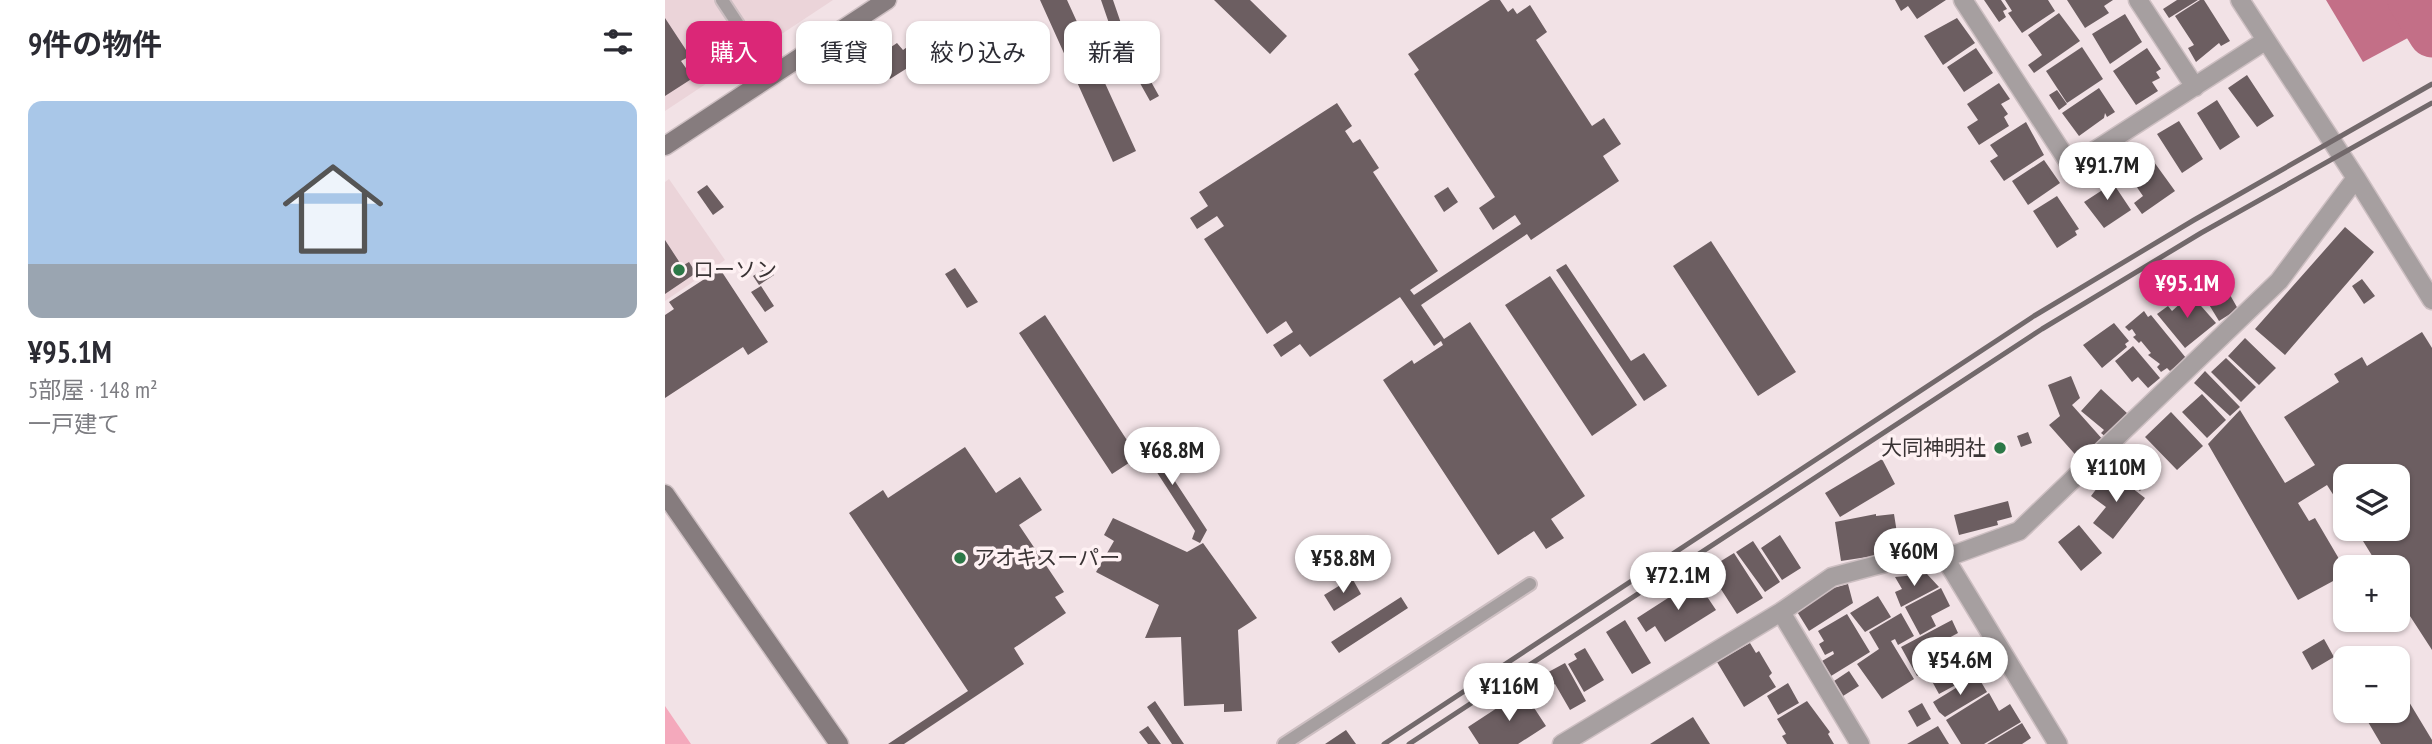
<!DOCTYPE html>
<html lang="ja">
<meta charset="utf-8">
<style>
:root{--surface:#fff;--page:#f2f2f3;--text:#2b2b33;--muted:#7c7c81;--accent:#db2777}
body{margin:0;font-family:"PT Sans Narrow","Noto Sans JP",sans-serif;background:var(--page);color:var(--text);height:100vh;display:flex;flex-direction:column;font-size:26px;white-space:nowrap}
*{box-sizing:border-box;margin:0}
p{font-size:23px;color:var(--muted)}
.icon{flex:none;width:38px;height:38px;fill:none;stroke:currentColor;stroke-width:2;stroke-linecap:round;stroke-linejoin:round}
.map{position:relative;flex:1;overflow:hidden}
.sheet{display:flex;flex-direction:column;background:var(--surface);width:665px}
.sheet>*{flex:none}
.top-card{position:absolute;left:21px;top:21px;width:665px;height:63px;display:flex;gap:14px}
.controls{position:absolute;left:1668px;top:464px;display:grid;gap:14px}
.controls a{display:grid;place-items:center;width:77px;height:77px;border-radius:14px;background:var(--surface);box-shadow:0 2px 5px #0004;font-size:35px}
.price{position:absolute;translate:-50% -60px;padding:0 16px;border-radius:24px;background:#fff;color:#222;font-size:23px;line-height:46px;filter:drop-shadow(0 2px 4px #0008)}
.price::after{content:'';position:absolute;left:50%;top:42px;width:21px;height:16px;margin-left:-10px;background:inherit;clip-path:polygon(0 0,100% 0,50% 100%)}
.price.selected{background:var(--accent);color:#fff}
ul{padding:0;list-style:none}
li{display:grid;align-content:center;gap:14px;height:371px;padding:0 28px}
li span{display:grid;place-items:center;height:217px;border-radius:14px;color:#555}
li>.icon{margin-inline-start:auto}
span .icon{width:126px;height:126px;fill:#fffc;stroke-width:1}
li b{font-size:30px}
h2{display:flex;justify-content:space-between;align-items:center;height:84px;padding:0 28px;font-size:30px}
.pill{padding:0 24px;border-radius:14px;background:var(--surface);box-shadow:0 2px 5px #0004;font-size:24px;line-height:63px}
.pill.selected{background:var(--accent);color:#fff}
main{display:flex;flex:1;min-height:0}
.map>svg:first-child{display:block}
.built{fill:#ebd4d9}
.green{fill:#f4a9bc}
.water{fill:#c36f87}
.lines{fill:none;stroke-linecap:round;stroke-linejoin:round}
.river{stroke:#c36f87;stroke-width:47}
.building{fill:#6c5e61}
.lane-casing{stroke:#cdbfc2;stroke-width:16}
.street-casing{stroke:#cdbfc2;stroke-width:21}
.secondary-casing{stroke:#cdbfc2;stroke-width:21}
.lane{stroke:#a69fa0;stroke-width:12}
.street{stroke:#a69fa0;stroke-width:18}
.secondary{stroke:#867c7e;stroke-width:18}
.rail{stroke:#72696b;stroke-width:5}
.poi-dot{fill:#2c7847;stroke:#fef1f3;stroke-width:2.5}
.labels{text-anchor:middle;stroke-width:7;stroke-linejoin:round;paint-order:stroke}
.poi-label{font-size:21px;fill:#393334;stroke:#fef1f3;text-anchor:start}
</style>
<main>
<section class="sheet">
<h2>9件の物件<svg class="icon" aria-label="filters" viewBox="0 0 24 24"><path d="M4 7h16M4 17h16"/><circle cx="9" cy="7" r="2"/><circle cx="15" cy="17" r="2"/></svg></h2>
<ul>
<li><span style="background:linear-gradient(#a9c7e8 75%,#9aa5b1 0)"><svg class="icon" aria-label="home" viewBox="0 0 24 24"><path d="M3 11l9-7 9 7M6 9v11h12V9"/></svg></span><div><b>¥95.1M</b><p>5部屋 · 148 m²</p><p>一戸建て</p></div></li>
</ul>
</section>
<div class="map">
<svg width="1767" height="744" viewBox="0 0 1767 744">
<rect width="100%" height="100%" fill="#f2e2e6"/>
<!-- built -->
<path class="built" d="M0 0H168L0 111Z
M4 179 60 260 0 301V182Z"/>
<!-- green -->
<path class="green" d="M0 706 26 744H0Z"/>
<!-- water -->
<path class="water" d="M1661 0H1767V25L1698 62Z"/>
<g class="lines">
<!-- river -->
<path class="river" d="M1746 0 1767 34"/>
</g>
<!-- building -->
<path class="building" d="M375 0H402L471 151 448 162Z
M436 0H448L460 35 494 96 485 101 448 35Z
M549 0H585L622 36 605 54Z
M825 0H835L843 12 848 8 852 14 865 5 882 32 871 40 927 126 939 118 956 144 938 156 954 181 866 240 862 234 756 305 779 339 805 322 920 496 886 519 899 538 881 549 869 531 833 555 718 380 747 360 749 364 778 345 776 341 769 346 735 297 645 357 635 344 616 357 608 345 628 332 621 321 602 334 539 239 559 226 552 216 532 229 525 218 543 206 534 192 672 103 687 126 680 131 688 143 695 139 714 168 708 172 773 271 745 290 749 295 856 224 850 215 828 230 814 208 830 197 749 74 754 70 743 54Z
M1230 0H1281L1252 19 1243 6 1236 11Z
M1319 0H1336L1342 9 1338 11 1341 17 1334 22Z
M1340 0H1383L1390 11 1357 33 1343 13 1347 11Z
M1402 0H1448L1439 6 1444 13 1420 28Z
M1512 0H1533L1504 18 1498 9Z
M1535 0H1539L1565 41 1556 46 1554 43 1531 62 1523 48 1529 45 1510 16Z
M1394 13 1415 41 1369 73 1363 65 1377 55 1363 35Z
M1460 14 1477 42 1445 64 1427 34Z
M0 18 25 56 16 61 28 78 0 96Z
M1292 18 1310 43 1278 65 1259 36Z
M232 43 238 50 245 45 255 60 225 79 215 65 222 60 217 53Z
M1417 47 1438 79 1402 103 1381 71Z
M1311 48 1328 73 1299 92 1282 67Z
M1482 48 1496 69 1491 72 1495 78 1487 82 1493 91 1471 105 1448 71Z
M1582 75 1609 116 1592 127 1563 88Z
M1334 83 1345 99 1336 104 1343 114 1339 117 1344 126 1314 145 1302 127 1313 120 1302 104Z
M1434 88 1450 112 1442 117 1440 113 1439 118 1414 136 1397 113Z
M1392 90 1402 104 1394 110 1384 95Z
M1552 100 1575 137 1555 150 1532 113Z
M1514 121 1538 159 1517 173 1492 134Z
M1361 122 1379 155 1339 181 1325 161 1333 156 1325 145Z
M1476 144 1510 191 1477 214 1469 203 1478 196 1453 160Z
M1379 160 1395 183 1363 205 1347 181Z
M1438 168 1466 210 1439 228 1419 202 1439 189 1430 173Z
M42 185 59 207 48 215 32 192Z
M783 187 793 202 779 212 769 196Z
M1392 196 1414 229 1410 231 1412 235 1392 248 1368 211Z
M1680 227 1709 252 1620 355 1590 329Z
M0 240 17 266 24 262 31 273 0 294Z
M1046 241 1131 372 1093 396 1008 266Z
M901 264 966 361 979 353 1002 386 979 401 891 270Z
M104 266 109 275 94 285 88 276Z
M290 268 313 302 302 308 280 274Z
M55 269 103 342 83 355 78 347 0 398V315L9 309 4 302Z
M1552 272 1573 309 1554 321 1532 285Z
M885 276 972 405 927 436 840 305Z
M1697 279 1710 296 1699 304 1687 286Z
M96 286 109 306 100 312 86 292Z
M1522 290 1551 323 1520 348 1492 314 1503 306 1507 311 1517 302 1513 297Z
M1479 311 1483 317 1486 315 1521 358 1505 371 1502 368 1496 372 1492 367 1495 364 1483 355 1486 353 1476 341 1474 343 1468 337 1471 335 1467 329 1464 331 1460 327Z
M380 315 473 457 447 474 354 333Z
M1449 323 1464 341 1460 344 1462 347 1437 368 1418 345Z
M1757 332 1767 348V650L1732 596V567H1714L1690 528H1732V476H1680V513L1662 485 1633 503 1644 521 1650 518 1680 569 1670 580 1633 600 1543 444 1575 410 1620 483 1650 465 1619 417 1674 382 1669 374 1697 357 1702 366Z
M1580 338 1611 368 1594 385 1563 356Z
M1468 346 1495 378 1483 388 1473 377 1467 382 1450 361Z
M1561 358 1591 387 1576 402 1546 372Z
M1540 371 1575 407 1565 416 1529 383Z
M1406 376 1415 398 1407 405 1439 441 1416 461 1384 425 1395 416 1383 385Z
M1436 389 1463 414 1442 438 1436 433 1439 430 1416 411Z
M1537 394 1561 420 1542 438 1517 412Z
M1506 412 1538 446 1512 470 1480 437Z
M477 431 542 530 535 543 527 539 530 531 469 437Z
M1363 432 1367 443 1356 447 1352 436Z
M300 447 331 493 355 477 377 510 354 525 399 592 390 597 401 613 349 648 359 664 239 744H223L303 691 184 513 218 490 223 498Z
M1467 449 1493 469 1475 491 1449 471Z
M1217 459 1230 484 1175 517 1160 493Z
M1445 471 1480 498 1448 539 1428 523 1441 507 1426 496Z
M1343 501 1347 517 1332 521 1333 525 1294 535 1289 515Z
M1211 514V516L1229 514 1235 552 1176 561 1170 522Z
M448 518 522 552 538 543 592 618 573 630 577 711 559 712V704L519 706 516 637 480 638 494 605 431 572 449 541 439 535Z
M1414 525 1437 553 1416 571 1393 542Z
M1115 535 1136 568 1117 580 1096 548Z
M1088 541 1115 582 1100 592 1071 552Z
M1069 553 1098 598 1072 614 1043 569Z
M1262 574 1274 587 1236 607 1230 592 1237 589 1230 577Z
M687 578 696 594 669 611 659 595Z
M1031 580 1051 610 1000 642 990 626 981 632 972 618Z
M1183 584 1188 603 1144 631 1131 610 1165 589Z
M1276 588 1285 606 1266 616 1271 626 1255 635 1240 607Z
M1213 596 1226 617 1200 632 1185 613Z
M736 597 743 608 674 653 666 642Z
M1236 613 1249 636 1233 645 1230 639 1226 641 1249 679 1217 699 1192 664 1214 649 1204 632Z
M1182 614 1205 652 1166 676 1157 661 1169 654 1168 651 1160 655 1154 644 1159 641 1153 631Z
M960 620 986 663 967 674 941 632Z
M1287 620 1293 633 1282 639 1292 654 1252 676 1236 647Z
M1659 639 1669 657 1647 670 1637 652Z
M1085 643 1091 653 1094 651 1107 673 1104 676 1111 687 1079 707 1052 662Z
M920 648 939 680 919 692 903 664 912 659 909 654Z
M1297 655 1309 675 1274 694 1263 674Z
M900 663 921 701 905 710 890 684 883 688 876 676Z
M1184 671 1194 686 1178 696 1169 681Z
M1312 675 1322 692 1280 717 1274 712 1268 702Z
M1732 682 1767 740V744H1716L1696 710H1732Z
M1123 683 1134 703 1113 715 1102 696Z
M858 691 881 726 853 744H814L803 727Z
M1324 693 1334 711 1345 704 1356 722 1319 744H1296L1281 720Z
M490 701 519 744H507L482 707Z
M1142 701 1165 732 1163 734 1169 744H1122L1117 736 1121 734 1112 719Z
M1257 703 1266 719 1252 727 1243 711Z
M1028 717 1045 744H985Z
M1357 723 1366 738 1357 744H1322Z
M483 726 496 744H483L474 732Z
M1273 726 1284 744H1242Z
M681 730 691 744H660Z"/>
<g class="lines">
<defs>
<path id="lane" d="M57 0 107 76
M619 744 865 584"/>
<path id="street" d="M1298 0 1406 166 1600 41
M1473 0 1530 87
M1575 0 1691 178 1767 300
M1280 558 1393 744
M1116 612 1195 744
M897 744 1116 612 1167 577 1231 560 1280 558 1354 531 1614 281 1691 178"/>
<path id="secondary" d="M0 146 222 0
M0 494 174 744"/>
</defs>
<!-- lane casing -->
<use href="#lane" class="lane-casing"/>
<!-- street casing -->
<use href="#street" class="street-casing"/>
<!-- secondary casing -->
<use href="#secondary" class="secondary-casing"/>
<!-- lane -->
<use href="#lane" class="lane"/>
<!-- street -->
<use href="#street" class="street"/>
<!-- secondary -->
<use href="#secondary" class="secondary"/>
<!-- rail -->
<path class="rail" d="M719 744 1369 316 1529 220 1767 84
M744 744 1377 329 1536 233 1767 103"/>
</g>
<!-- markers -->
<g class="poi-dot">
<circle cx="14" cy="270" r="7"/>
<circle cx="1335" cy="448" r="7"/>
<circle cx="295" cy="558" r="7"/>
</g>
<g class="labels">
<!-- poi labels -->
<g class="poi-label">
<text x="28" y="277">ローソン</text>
<text x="1321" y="455" text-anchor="end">大同神明社</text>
<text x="309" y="565">アオキスーパー</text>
</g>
</g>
</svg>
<div class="controls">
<a><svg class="icon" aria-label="layers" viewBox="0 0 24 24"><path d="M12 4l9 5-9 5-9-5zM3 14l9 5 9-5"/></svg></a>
<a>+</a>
<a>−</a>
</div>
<b class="price" style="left:1442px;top:202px">¥91.7M</b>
<b class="price selected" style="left:1522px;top:320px">¥95.1M</b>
<b class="price" style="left:507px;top:487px">¥68.8M</b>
<b class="price" style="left:1451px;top:504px">¥110M</b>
<b class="price" style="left:1249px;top:588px">¥60M</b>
<b class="price" style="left:678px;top:595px">¥58.8M</b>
<b class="price" style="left:1013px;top:612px">¥72.1M</b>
<b class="price" style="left:1295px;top:697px">¥54.6M</b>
<b class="price" style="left:844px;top:723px">¥116M</b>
<div class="top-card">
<a class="pill selected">購入</a>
<a class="pill">賃貸</a>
<a class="pill">絞り込み</a>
<a class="pill">新着</a>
</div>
</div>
</main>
